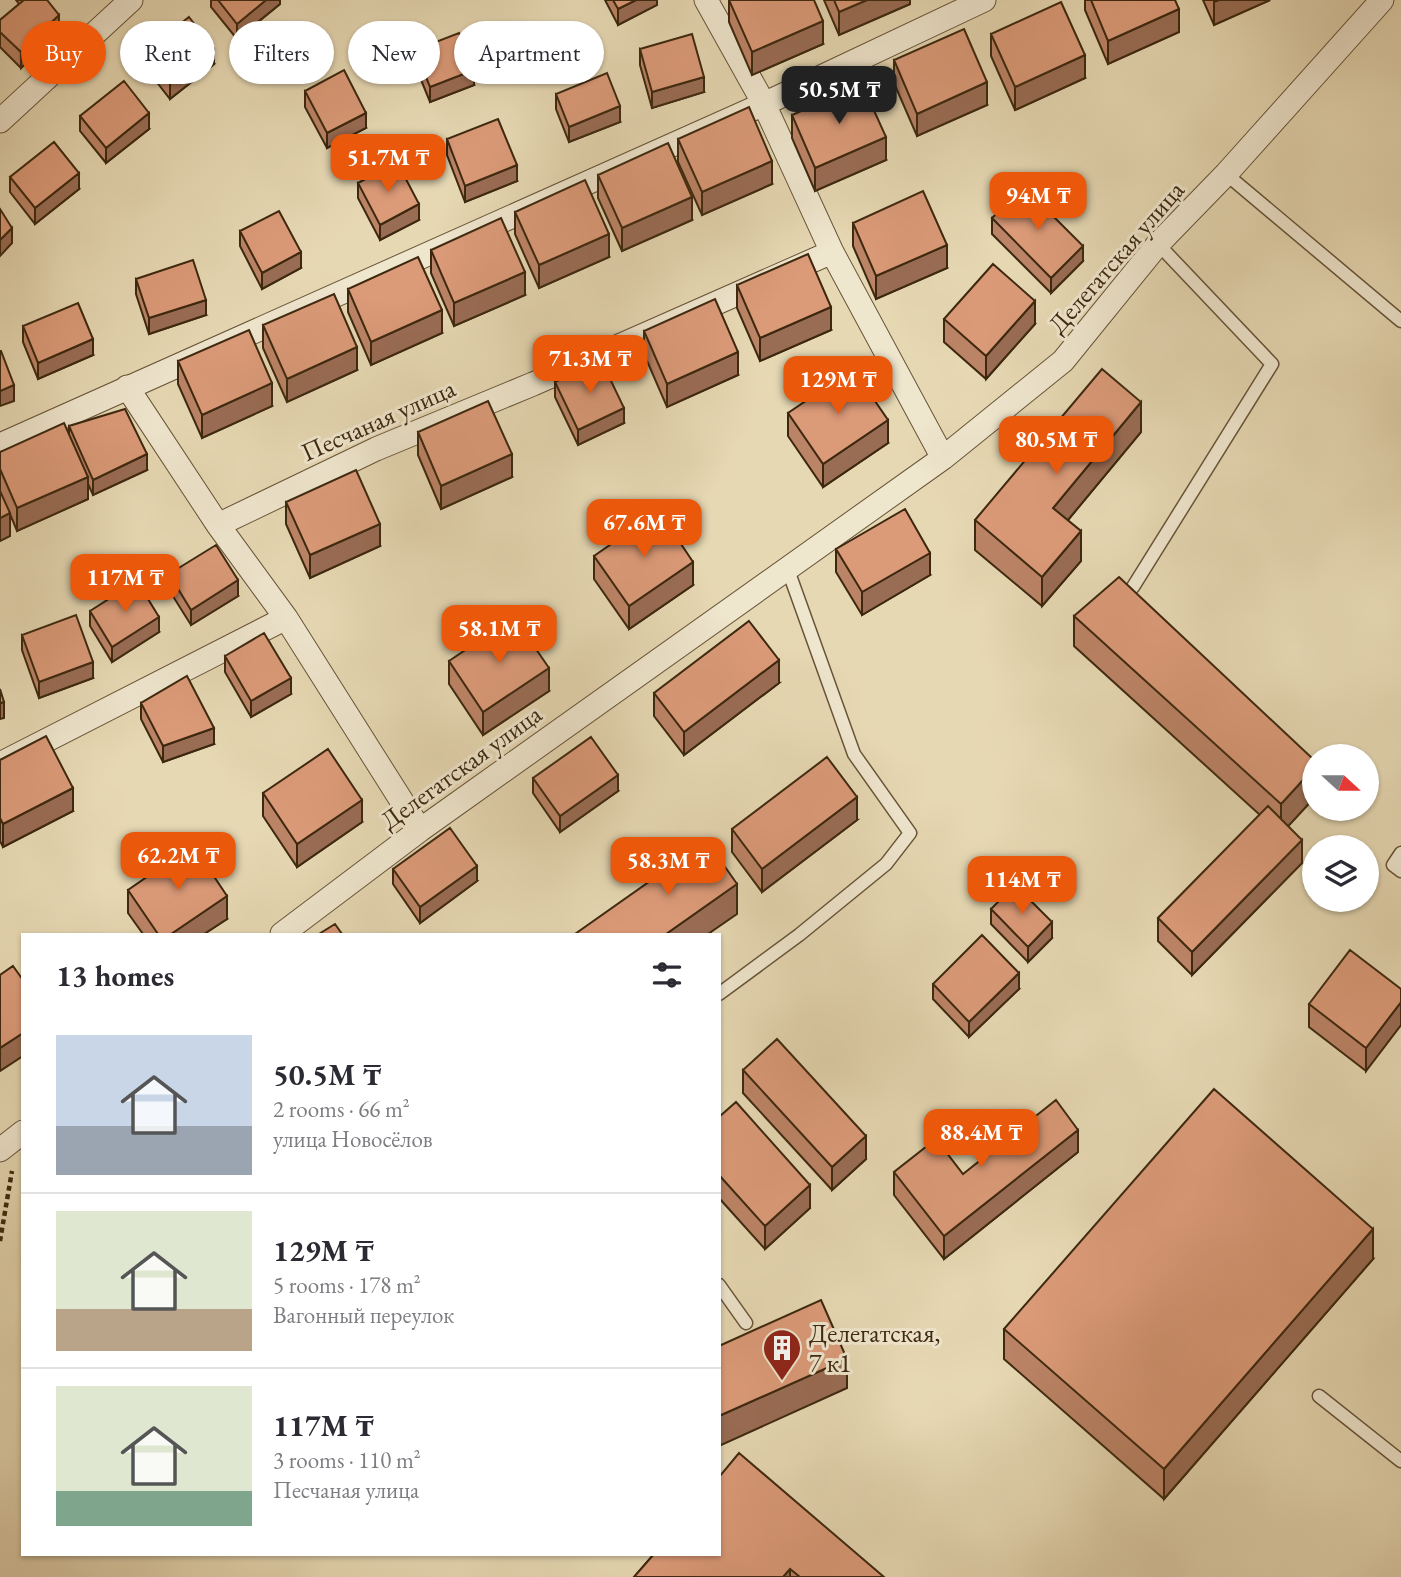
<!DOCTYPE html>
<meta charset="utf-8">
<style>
:root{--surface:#fff;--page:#f7f7f7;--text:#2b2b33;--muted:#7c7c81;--line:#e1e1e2;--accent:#ea580c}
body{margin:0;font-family:"EB Garamond",serif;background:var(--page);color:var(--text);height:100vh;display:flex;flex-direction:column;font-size:26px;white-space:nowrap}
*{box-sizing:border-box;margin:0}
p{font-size:23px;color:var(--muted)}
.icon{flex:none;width:38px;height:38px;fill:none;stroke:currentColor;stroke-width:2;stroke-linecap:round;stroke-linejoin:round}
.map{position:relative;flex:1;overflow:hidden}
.details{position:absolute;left:21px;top:933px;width:700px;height:623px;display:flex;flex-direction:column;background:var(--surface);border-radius:0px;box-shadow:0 2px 5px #0004}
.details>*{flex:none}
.top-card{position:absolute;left:21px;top:21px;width:700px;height:63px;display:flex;gap:14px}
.needle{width:46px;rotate:111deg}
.tools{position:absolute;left:1302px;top:744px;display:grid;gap:14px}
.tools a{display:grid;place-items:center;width:77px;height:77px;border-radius:50%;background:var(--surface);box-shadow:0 2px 5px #0004;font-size:35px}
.price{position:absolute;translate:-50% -60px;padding:0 16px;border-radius:14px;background:var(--accent);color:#fff;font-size:23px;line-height:46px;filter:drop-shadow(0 2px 4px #0008)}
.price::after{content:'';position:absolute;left:50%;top:42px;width:21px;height:16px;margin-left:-10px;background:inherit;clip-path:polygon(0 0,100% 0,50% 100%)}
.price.selected{background:#222;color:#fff}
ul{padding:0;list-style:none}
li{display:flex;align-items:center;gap:21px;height:175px;padding:0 35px}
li+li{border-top:2px solid var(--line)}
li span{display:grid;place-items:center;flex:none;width:196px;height:140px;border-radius:0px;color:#555}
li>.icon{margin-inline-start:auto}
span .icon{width:84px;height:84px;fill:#fffc;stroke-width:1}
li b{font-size:30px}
h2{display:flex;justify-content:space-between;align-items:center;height:84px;padding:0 35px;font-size:30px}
.chip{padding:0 24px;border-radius:32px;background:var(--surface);box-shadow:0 2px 5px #0004;font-size:24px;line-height:63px}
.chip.selected{background:var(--accent);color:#fff}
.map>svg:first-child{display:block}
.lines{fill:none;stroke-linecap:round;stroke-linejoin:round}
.lane-casing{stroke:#675438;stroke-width:15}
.street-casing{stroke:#675438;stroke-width:25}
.path{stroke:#3d280f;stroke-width:4.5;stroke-dasharray:5 3.5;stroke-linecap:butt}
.lane{stroke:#efe6ce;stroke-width:12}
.street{stroke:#efe6ce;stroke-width:23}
.wall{fill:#bc8467;stroke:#3d280f;stroke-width:2}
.shaded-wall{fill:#996c54;stroke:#3d280f;stroke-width:2}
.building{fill:#db9a78;stroke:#3d280f;stroke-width:2}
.labels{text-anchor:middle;stroke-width:6;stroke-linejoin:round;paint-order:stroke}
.street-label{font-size:26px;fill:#3d280f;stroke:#efe6ce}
.poi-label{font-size:26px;fill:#3d280f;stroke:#efe6ce;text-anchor:start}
</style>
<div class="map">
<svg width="1401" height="1577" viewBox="0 0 1401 1577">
<rect width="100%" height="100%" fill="#e6d8b3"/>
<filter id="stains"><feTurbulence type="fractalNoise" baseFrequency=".00286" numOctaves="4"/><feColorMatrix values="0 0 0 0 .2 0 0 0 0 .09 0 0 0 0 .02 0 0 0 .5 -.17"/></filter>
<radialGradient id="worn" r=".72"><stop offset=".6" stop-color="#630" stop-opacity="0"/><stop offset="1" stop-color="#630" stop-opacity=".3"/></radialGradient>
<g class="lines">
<defs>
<path id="lane" d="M1226 174 1401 321
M1133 587 1272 364 1158 244
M1401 853 1393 865 1401 871
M719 994 799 935 886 864 910 833 854 754 788 570
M719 1285 746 1323
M1319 1396 1401 1461"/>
<path id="street" d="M706 0 764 104 832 252 943 458
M0 121 131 0
M127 387 218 525 286 618 420 830
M0 445 764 104 984 0
M218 525 376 449 533 384 832 252
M0 764 286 618
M282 934 420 830 943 458 1063 361 1158 244 1226 174 1382 0
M0 1150 23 1132"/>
</defs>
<!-- lane casing -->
<use href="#lane" class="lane-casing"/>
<!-- street casing -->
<use href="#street" class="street-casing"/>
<!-- path -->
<path class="path" d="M0 1241 12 1171"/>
<!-- lane -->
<use href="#lane" class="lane"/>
<!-- street -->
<use href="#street" class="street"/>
</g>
<!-- wall -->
<path class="wall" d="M16 0H47L59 30 21 68 0 47V20L19 4Z
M211 0H280V4L237 39 211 7Z
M605 0H657V5L618 25Z
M729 0 823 44 752 75 729 22Z
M824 0H910V4L839 35Z
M1085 0H1175L1179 32 1108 64 1085 10Z
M1203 0H1270L1214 25Z
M991 34 1085 78 1015 110 991 56Z
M640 49 704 92 652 108 640 65Z
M415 50 474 85 430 102 415 65Z
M145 52 214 64 170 99 145 67Z
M894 60 987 105 917 136 894 83Z
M305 91 366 128 327 148 305 107Z
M556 94 620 122 569 142 556 109Z
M792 115 886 160 815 191 792 138Z
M80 116 149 129 106 163 80 131Z
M447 139 517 181 465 202 447 155Z
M678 139 772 184 702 215 678 162Z
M598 175 692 220 622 251 598 198Z
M10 177 79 189 35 224 10 192Z
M358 183 419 220 380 240 358 198Z
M515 212 609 257 539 288 515 234Z
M992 218 1083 261 1051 293 992 234Z
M853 223 947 268 876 299 853 246Z
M240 231 301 268 262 289 240 246Z
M431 250 525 295 454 326 431 273Z
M136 279 206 315 149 334 136 294Z
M737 285 831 330 760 361 737 308Z
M348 289 442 333 371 365 348 312Z
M944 319 1035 324 986 379 944 342Z
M263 325 357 370 287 402 263 348Z
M23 326 93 355 38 379 23 342Z
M644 331 738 375 667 407 644 354Z
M178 361 272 406 202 438 178 384Z
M555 382 624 423 578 445 555 397Z
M788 413 888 443 823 487 788 436Z
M69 426 147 470 93 495 88 484V499L17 531 10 514V536L0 541V452L69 435Z
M418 432 512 477 441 509 418 455Z
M1141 432 1068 520 1081 561 1042 606 975 550V520Z
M286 502 380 546 310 578 286 524Z
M836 549 930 575 862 615 836 572Z
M594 556 693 585 629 629 594 579Z
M169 574 238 596 191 625 169 590Z
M90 611 159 632 112 662 90 626Z
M1074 616 1314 760V798L1288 826 1302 863 1192 975 1158 941V918L1260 815 1074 646Z
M22 635 93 678 39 698 22 650Z
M225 656 291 694 251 717 225 672Z
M449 661 549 691 483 735 449 684Z
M779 683 684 755 654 716V693Z
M141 703 214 744 163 762 141 719Z
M0 760 73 811 3 847 0 841Z
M533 778 618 791 560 832 533 793Z
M263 793 362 822 297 867 263 816Z
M857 820 762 892 732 852V829Z
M393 869 477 881 420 923 393 884Z
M128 890 227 919 204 934H143L128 913Z
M991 909 1052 938 1028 962 991 924Z
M933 984 1019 989 969 1037 933 999Z
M1401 989 1366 1071 1309 1027V1004Z
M743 1070 866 1159 832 1190 743 1093Z
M719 1117 810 1208 765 1249 719 1198Z
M1078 1152 944 1259 894 1195V1172L963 1174Z
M1373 1259 1164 1499 1004 1359V1329Z
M654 1554 884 1577H634Z"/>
<!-- shaded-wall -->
<path class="shaded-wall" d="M266 0H280V4L237 39V24Z
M636 0H657V5L618 25V9Z
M867 0H910V4L839 35V12Z
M1219 0H1270L1214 25V2Z
M1179 9V32L1108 64V41Z
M59 15V30L21 68V52Z
M823 21V44L752 75V52Z
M214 49V64L170 99V84Z
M1085 55V78L1015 110V87Z
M474 70V85L430 102V87Z
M704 77V92L652 108V92Z
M987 82V105L917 136V114Z
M620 106V122L569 142V127Z
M149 113V129L106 163V148Z
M366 113V128L327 148V133Z
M886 137V160L815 191V168Z
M772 161V184L702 215V192Z
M517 165V181L465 202V186Z
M79 173V189L35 224V208Z
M692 197V220L622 251V228Z
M419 204V220L380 240V225Z
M12 228V243L0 256V240Z
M609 234V257L539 288V265Z
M947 245V268L876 299V276Z
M1083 246V261L1051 293V278Z
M301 252V268L262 289V273Z
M525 272V295L454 326V303Z
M206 300V315L149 334V318Z
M1035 301V324L986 379V356Z
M831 307V330L760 361V338Z
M442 310V333L371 365V342Z
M93 339V355L38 379V363Z
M357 347V370L287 402V379Z
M738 352V375L667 407V384Z
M272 383V406L202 438V415Z
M14 385V401L0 406V391Z
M1141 402V432L1053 538V508Z
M624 408V423L578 445V430Z
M888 420V443L823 487V464Z
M147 454V470L93 495V480Z
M512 454V477L441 509V486Z
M88 477V499L17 531V508Z
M10 513V536L0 541V518Z
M380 524V546L310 578V555Z
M1081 531V561L1042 606V577Z
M930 553V575L862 615V592Z
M693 562V585L629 629V606Z
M238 580V596L191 625V610Z
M159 617V632L112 662V647Z
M779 660V683L684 755V732Z
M93 662V678L39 698V682Z
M549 668V691L483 735V712Z
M291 678V694L251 717V701Z
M4 702V718L0 719V703Z
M214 728V744L163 762V746Z
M1314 768V798L1281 834V804Z
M618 775V791L560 832V816Z
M73 788V811L3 847V824Z
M857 797V820L762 892V869Z
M362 800V822L297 867V844Z
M1302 840V863L1192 975V952Z
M477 866V881L420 923V907Z
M737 884V914L708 934H666Z
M227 896V919L204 934H171Z
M1052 922V938L1028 962V947Z
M1019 973V989L969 1037V1022Z
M1401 1002V1025L1366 1071V1048Z
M23 1033V1056L0 1071V1048Z
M1078 1130V1152L944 1259V1236Z
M866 1136V1159L832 1190V1167Z
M810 1185V1208L765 1249V1226Z
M1373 1229V1259L1164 1499V1469Z
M847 1359V1388L719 1446V1416Z
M790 1569V1577H783Z"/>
<!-- building -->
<path class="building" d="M24 0H47L59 15 21 52 0 32V20Z
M218 0H266L237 24Z
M613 0H636L618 9Z
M729 0H814L823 21 752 52Z
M834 0H867L839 12Z
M1091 0H1175L1179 9 1108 41Z
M1061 2 1085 55 1015 87 991 34Z
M189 17 214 49 170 84 145 52Z
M964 29 987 82 917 114 894 60Z
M459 33 474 70 430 87 415 50Z
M692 34 704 77 652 92 640 49Z
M344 70 366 113 327 133 305 91Z
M607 73 620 106 569 127 556 94Z
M124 81 149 113 106 148 80 116Z
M862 84 886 137 815 168 792 115Z
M749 107 772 161 702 192 678 139Z
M498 119 517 165 465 186 447 139Z
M54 142 79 173 35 208 10 177Z
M668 143 692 197 622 228 598 175Z
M397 162 419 204 380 225 358 183Z
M585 180 609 234 539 265 515 212Z
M1024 187 1083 246 1051 278 992 218Z
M923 191 947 245 876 276 853 223Z
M0 209 12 228 0 240Z
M279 211 301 252 262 273 240 231Z
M501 218 525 272 454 303 431 250Z
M808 254 831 307 760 338 737 285Z
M418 257 442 310 371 342 348 289Z
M193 260 206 300 149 318 136 279Z
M993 264 1035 301 986 356 944 319Z
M334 294 357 347 287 379 263 325Z
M715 299 738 352 667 384 644 331Z
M78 303 93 339 38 363 23 326Z
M249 330 272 383 202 415 178 361Z
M0 351H1L14 385 0 391Z
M601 360 624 408 578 430 555 382Z
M853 369 888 420 823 464 788 413Z
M1102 369 1141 402 1053 508 1081 531 1042 577 975 520Z
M488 401 512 454 441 486 418 432Z
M125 409 147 454 93 480 69 426Z
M64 423 88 477 17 508 0 469V452Z
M356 470 380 524 310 555 286 502Z
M0 491 10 513 0 518Z
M905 509 930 553 862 592 836 549Z
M659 511 693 562 629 606 594 556Z
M216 545 238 580 191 610 169 574Z
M1119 577 1314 760V768L1281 804 1074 616Z
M137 581 159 617 112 647 90 611Z
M76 615 93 662 39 682 22 635Z
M514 617 549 668 483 712 449 661Z
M749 621 779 660 684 732 654 693Z
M264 633 291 678 251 701 225 656Z
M187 676 214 728 163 746 141 703Z
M0 689 4 702 0 703Z
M46 736 73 788 3 824 0 818V760Z
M591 737 618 775 560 816 533 778Z
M328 749 362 800 297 844 263 793Z
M827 757 857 797 762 869 732 829Z
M1268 806 1302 840 1192 952 1158 918Z
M450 828 477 866 420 907 393 869Z
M707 841 737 884 666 934H575Z
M193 845 227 896 171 934H158L128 890Z
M1015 885 1052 922 1028 947 991 909Z
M335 924 342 934H319Z
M982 935 1019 973 969 1022 933 984Z
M1350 950 1401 989V1002L1366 1048 1309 1004Z
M13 966 23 980V1033L0 1048V975Z
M777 1039 866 1136 832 1167 743 1070Z
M1214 1089 1373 1229 1164 1469 1004 1329Z
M1056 1100 1078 1130 944 1236 894 1172 936 1139 963 1174Z
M736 1102 810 1185 765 1226 719 1175V1117Z
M821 1300 847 1359 719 1416V1346Z
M739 1453 884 1577H800L790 1569 783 1577H634L654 1554H719V1477Z"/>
<!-- icons -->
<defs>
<symbol id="building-pin" viewBox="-11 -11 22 30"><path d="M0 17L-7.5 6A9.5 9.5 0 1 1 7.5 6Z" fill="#8f2418" stroke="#efe6ce"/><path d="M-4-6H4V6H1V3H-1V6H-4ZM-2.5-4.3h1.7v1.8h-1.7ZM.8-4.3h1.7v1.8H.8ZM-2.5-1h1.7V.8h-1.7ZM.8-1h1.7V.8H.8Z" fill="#fff"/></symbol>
</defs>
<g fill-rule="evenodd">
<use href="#building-pin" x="760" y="1326" width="44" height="60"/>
</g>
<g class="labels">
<!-- street labels -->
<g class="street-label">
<text transform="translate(1116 257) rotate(-49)" y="9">Делегатская улица</text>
<text transform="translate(378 420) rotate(-24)" y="9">Песчаная улица</text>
<text transform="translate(461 767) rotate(-36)" y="9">Делегатская улица</text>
</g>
<!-- poi labels -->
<g class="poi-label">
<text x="809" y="1342">Делегатская,<tspan x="809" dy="30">7 к1</tspan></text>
</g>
</g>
<rect width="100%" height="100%" filter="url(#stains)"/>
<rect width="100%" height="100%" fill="url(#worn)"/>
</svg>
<div class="tools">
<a><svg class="needle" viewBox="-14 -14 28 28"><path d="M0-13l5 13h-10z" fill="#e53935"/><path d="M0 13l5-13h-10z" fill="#7c7c81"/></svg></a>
<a><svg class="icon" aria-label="layers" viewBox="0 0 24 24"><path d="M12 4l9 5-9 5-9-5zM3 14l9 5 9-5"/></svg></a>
</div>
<b class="price selected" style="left:839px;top:126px">50.5M ₸</b>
<b class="price" style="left:388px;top:194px">51.7M ₸</b>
<b class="price" style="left:1038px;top:232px">94M ₸</b>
<b class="price" style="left:590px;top:395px">71.3M ₸</b>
<b class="price" style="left:838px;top:416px">129M ₸</b>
<b class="price" style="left:1056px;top:476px">80.5M ₸</b>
<b class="price" style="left:644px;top:559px">67.6M ₸</b>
<b class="price" style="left:125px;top:614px">117M ₸</b>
<b class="price" style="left:499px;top:665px">58.1M ₸</b>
<b class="price" style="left:178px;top:892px">62.2M ₸</b>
<b class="price" style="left:668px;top:897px">58.3M ₸</b>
<b class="price" style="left:1022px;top:916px">114M ₸</b>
<b class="price" style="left:981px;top:1169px">88.4M ₸</b>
<div class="top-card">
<a class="chip selected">Buy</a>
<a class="chip">Rent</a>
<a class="chip">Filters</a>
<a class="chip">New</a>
<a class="chip">Apartment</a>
</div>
<section class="details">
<h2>13 homes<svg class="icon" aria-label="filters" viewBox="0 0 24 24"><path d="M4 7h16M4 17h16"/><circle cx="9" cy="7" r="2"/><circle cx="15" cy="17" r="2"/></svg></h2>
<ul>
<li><span style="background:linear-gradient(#c9d6e8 65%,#9aa5b1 0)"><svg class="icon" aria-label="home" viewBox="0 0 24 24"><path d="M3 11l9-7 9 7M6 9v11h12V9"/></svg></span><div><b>50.5M ₸</b><p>2 rooms · 66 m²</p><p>улица Новосёлов</p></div></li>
<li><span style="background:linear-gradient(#dfe7d0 70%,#b9a48a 0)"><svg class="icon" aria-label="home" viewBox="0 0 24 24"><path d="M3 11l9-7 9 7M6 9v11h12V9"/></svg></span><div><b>129M ₸</b><p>5 rooms · 178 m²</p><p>Вагонный переулок</p></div></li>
<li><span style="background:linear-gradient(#dfe7d0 75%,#7fa58c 0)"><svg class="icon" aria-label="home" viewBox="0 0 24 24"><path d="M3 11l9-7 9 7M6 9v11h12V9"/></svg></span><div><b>117M ₸</b><p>3 rooms · 110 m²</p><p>Песчаная улица</p></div></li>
</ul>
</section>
</div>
